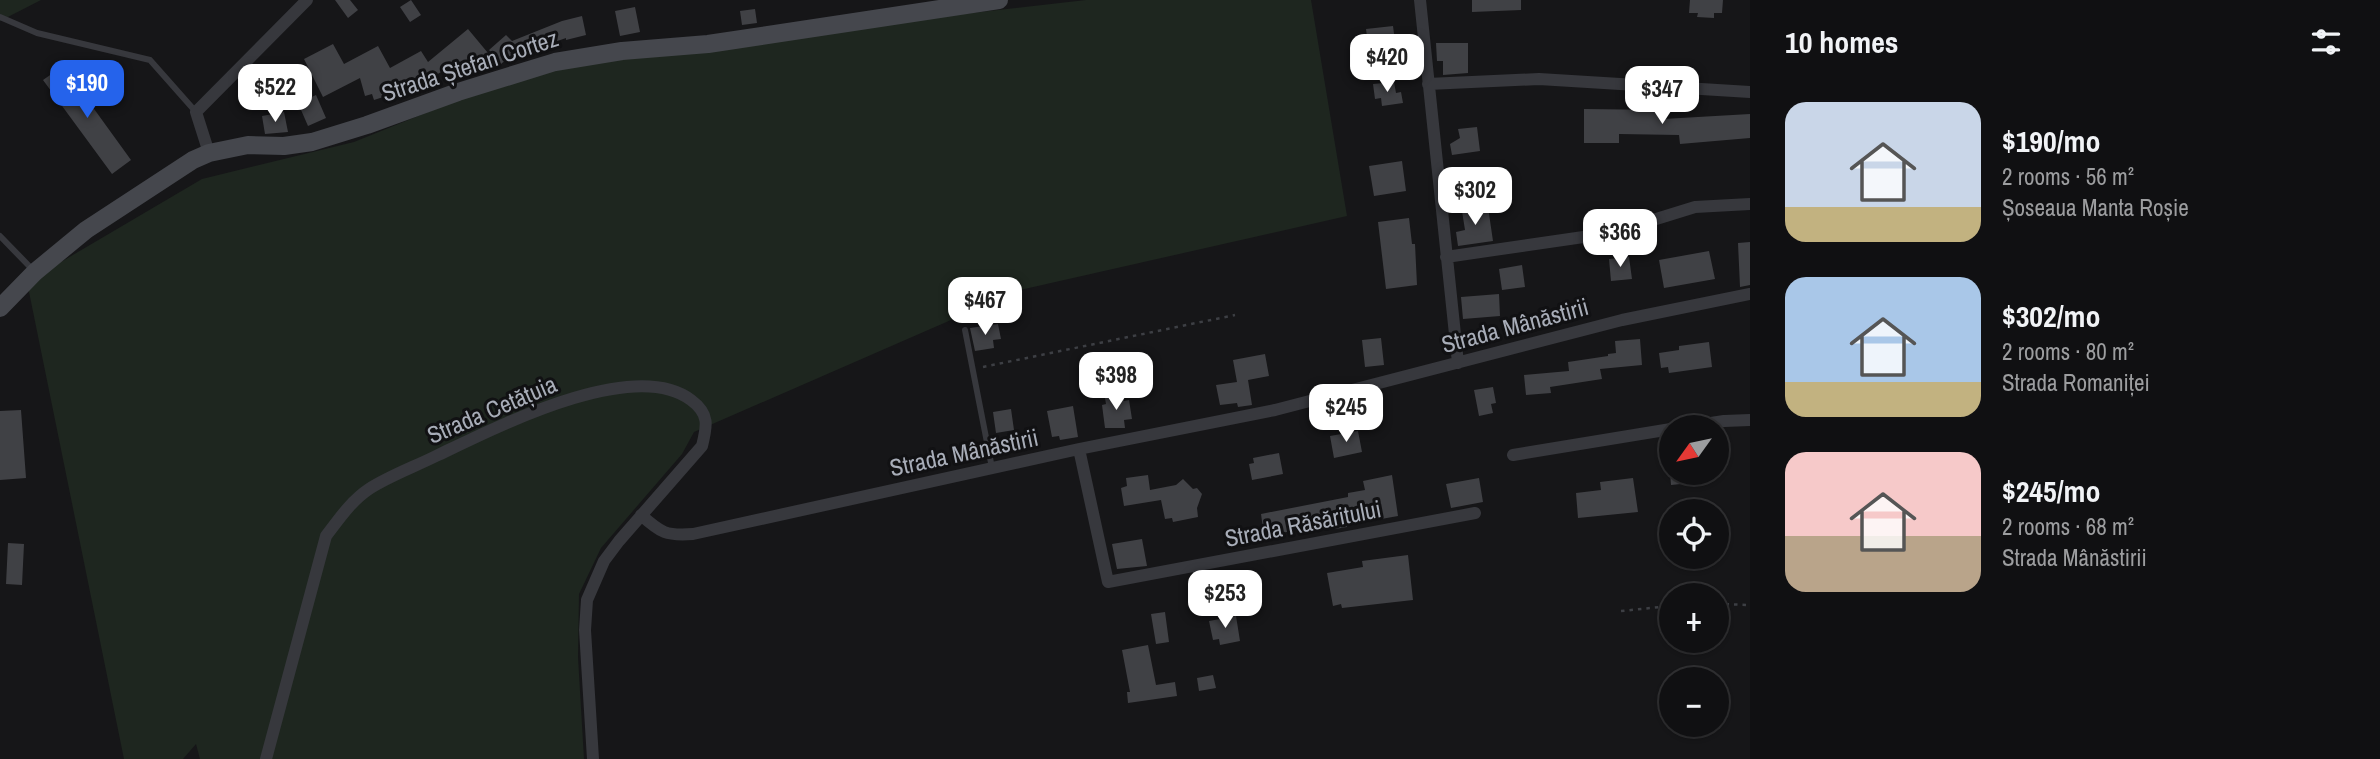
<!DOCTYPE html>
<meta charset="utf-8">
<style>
:root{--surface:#101012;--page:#19191b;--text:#f1f3f6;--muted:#9c9d9f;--line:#303032;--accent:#2563eb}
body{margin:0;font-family:"Archivo Narrow",sans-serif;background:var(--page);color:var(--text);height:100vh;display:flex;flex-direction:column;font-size:26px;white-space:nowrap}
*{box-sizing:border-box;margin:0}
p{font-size:23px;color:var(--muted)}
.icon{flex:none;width:38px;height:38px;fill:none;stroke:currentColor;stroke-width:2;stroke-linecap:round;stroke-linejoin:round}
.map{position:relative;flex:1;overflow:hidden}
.panel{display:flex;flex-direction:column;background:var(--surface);width:630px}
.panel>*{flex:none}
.needle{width:46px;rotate:237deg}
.fabs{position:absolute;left:1659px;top:415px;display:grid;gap:14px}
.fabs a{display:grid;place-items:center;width:70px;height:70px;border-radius:50%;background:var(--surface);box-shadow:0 2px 5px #0004,0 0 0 2px var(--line);font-size:35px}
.price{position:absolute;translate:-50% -60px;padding:0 16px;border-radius:14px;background:#fff;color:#222;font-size:23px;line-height:46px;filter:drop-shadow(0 2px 4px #0008)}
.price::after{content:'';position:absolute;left:50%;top:42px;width:21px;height:16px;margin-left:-10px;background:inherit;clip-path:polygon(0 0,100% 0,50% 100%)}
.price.current{background:var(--accent);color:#fff}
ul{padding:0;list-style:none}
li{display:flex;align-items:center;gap:21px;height:175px;padding:0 35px}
li span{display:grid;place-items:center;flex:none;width:196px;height:140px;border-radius:21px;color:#555}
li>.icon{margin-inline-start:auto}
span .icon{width:84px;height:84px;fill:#fffc;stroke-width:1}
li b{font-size:30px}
h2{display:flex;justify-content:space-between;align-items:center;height:84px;padding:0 35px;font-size:30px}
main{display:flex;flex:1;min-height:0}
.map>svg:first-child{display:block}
.green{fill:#1e261f}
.building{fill:#404145}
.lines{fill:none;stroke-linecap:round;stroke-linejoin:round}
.path{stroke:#3d3f44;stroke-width:2.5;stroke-dasharray:3.5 5;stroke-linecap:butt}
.lane{stroke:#37383d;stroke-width:6}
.street{stroke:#37383d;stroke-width:12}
.secondary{stroke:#45474d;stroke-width:18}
.labels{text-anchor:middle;stroke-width:6;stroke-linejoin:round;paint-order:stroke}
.street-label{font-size:24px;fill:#a8adb8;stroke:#111113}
</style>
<main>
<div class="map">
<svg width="1750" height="759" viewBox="0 0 1750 759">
<rect width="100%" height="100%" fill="#161618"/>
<!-- green -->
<path class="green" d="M0 0H41L0 21Z
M1086 0H1311L1347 216 1020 290 694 432 682 454 601 548 579 594 578 657 584 759H200L196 744 183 759H124L27 282 202 179 354 142 556 60Z"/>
<!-- building -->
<path class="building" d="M335 0H350L358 10 348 18Z
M411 0 421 15 410 22 400 7Z
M1472 0H1521V10L1472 12Z
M1690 0H1723L1722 13H1714V18L1697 17 1698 13H1689Z
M635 7 640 32 620 36 615 11Z
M755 9 757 23 742 25 740 11Z
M582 16 586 35 566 40V38L532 50 528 40 501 64 489 50 506 35 512 41 562 21Z
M1393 26 1397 56 1370 59 1366 29Z
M468 29 493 59 479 70 472 62 468 65 464 60 446 75 443 71 414 87 374 100 372 94 365 96 360 78 323 97 304 59 333 44 344 64 378 46 390 68 421 51 428 62Z
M1436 43H1468V73L1443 75V61H1437Z
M63 66 131 160 112 174 43 80Z
M1394 82 1396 93 1401 92 1403 103 1382 106 1381 98 1375 99 1373 84Z
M316 95 326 118 308 126 298 103Z
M1584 109 1663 110V119L1750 114V138L1680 144 1679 135 1619 134V143H1584Z
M284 112 288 132 265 134 262 116Z
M1477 127 1480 151 1452 155 1450 144 1460 138 1458 129Z
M1402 161 1406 191 1374 196 1369 166Z
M1488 207 1493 241 1458 246 1456 232 1465 230 1462 211Z
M1409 218 1412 244H1415L1417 285 1386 289 1378 222Z
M1750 242V285L1740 287 1738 243Z
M1709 251 1715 279 1664 288 1659 260Z
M1629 257 1632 279 1611 281 1609 259Z
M1522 265 1525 287 1502 290 1499 269Z
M1499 294 1500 316 1463 319 1461 297Z
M998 324 1001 339 993 340 994 348 975 351 970 328Z
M1381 338 1384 365 1365 367 1362 340Z
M1640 339 1642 365 1600 369 1602 379 1550 387 1551 393 1526 395 1524 375 1569 371 1568 362 1608 356V354L1616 353 1615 341Z
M1709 342 1712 367 1669 373 1668 367 1661 368 1659 353 1679 350V346Z
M1265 354 1269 376 1248 380 1252 405 1238 407 1237 403 1220 405 1216 385 1237 382 1233 360Z
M1493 387 1496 403 1491 404 1493 413 1479 416 1474 390Z
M1123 395 1124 401 1129 400 1132 419 1124 420 1125 428H1105L1102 405 1106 404 1105 398Z
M1073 406 1078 437 1060 440 1059 436 1052 437 1047 411Z
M1011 409 1014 430 996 433 993 412Z
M21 410 26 478 0 480V411Z
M1358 431 1362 452 1334 458 1330 436Z
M1279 453 1283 474 1252 480 1249 464 1254 463 1253 458Z
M1670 472H1709L1710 481 1671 485Z
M1148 475 1150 490 1176 485 1183 479 1193 489 1197 488 1202 494 1197 508 1198 517 1173 522 1172 518 1165 519 1161 500 1124 506 1121 488 1127 486 1126 478Z
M1392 475 1398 516 1370 521 1369 516 1346 521 1347 527 1335 529V526L1298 533V530L1264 536 1261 514 1348 497V493L1365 490 1363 481Z
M1479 478 1483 502 1451 508 1446 484Z
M1633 478 1638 512 1578 518 1576 493 1601 490 1600 482Z
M1142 539 1147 566 1117 569 1112 544Z
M8 543 24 544 22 585 6 584Z
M1408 555 1413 600 1342 608 1341 604 1333 606 1327 573 1363 567 1362 561Z
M1165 612 1169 642 1156 644 1151 614Z
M1236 616 1240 641 1220 645 1219 639 1213 640 1209 621Z
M1148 645 1156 685 1175 682 1177 696 1128 703 1127 692H1130L1122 650Z
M1213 675 1216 688 1199 691 1197 678Z"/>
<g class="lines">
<!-- path -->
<path class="path" d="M983 367 1235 315
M1717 604 1750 605
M1621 611 1671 606"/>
<!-- lane -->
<path class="lane" d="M0 17 37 33 150 60 196 112
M0 236 33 270
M965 330 992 468"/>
<!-- street -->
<path class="street" d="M1420 0 1458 363
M1428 84 1539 79 1750 92
M209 153 196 112 307 0
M1446 257 1611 233 1695 207 1750 204
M1685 427 1724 421 1750 420
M1079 449 1108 582 1475 513
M1513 455 1671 429
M641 515C661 533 666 536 693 534L1079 449 1275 410 1622 320 1750 294
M266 759 326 536C339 519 351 501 369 489 389 476 414 467 436 456 493 429 633 356 691 400 710 414 707 426 702 446L619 541 604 561 587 600 585 630 593 759"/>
<!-- secondary -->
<path class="secondary" d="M0 308 35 272 86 230 193 160 209 153 248 145 284 146 312 142 367 125 458 92 555 62 622 51 708 44 999 0"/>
</g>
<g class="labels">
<!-- street labels -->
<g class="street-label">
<text transform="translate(470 66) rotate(-18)" y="8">Strada Ștefan Cortez</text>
<text transform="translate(1515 326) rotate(-15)" y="8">Strada Mânăstirii</text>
<text transform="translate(492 410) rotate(-23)" y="8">Strada Cetățuia</text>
<text transform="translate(964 453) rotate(-12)" y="8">Strada Mânăstirii</text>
<text transform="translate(1303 524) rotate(-11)" y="8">Strada Răsăritului</text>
</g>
</g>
</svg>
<div class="fabs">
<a><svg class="needle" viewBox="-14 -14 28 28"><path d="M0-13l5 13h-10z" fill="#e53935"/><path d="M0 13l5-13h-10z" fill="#9c9d9f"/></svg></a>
<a><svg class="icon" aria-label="locate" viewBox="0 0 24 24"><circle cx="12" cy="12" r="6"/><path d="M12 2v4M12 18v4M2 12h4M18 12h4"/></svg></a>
<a>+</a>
<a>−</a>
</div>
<b class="price" style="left:1387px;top:94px">$420</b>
<b class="price current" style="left:87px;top:120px">$190</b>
<b class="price" style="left:275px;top:124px">$522</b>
<b class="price" style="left:1662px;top:126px">$347</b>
<b class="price" style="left:1475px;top:227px">$302</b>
<b class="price" style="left:1620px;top:269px">$366</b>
<b class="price" style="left:985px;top:337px">$467</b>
<b class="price" style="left:1116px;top:412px">$398</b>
<b class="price" style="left:1346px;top:444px">$245</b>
<b class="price" style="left:1225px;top:630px">$253</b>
</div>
<section class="panel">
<h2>10 homes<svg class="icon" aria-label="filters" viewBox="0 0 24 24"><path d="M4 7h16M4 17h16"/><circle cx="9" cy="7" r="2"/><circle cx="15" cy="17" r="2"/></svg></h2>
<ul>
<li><span style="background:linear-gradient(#c9d6e8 75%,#c2b280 0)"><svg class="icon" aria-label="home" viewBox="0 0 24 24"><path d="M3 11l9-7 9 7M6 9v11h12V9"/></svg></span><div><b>$190/mo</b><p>2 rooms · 56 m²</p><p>Șoseaua Manta Roșie</p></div></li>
<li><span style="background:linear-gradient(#a9c7e8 75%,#c2b280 0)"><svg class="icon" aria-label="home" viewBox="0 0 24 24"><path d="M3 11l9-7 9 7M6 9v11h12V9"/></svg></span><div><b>$302/mo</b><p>2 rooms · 80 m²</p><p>Strada Romaniței</p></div></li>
<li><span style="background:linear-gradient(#f6c9c9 60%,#b9a48a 0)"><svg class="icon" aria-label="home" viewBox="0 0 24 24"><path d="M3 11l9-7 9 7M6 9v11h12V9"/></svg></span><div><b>$245/mo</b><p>2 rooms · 68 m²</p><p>Strada Mânăstirii</p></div></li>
</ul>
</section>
</main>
